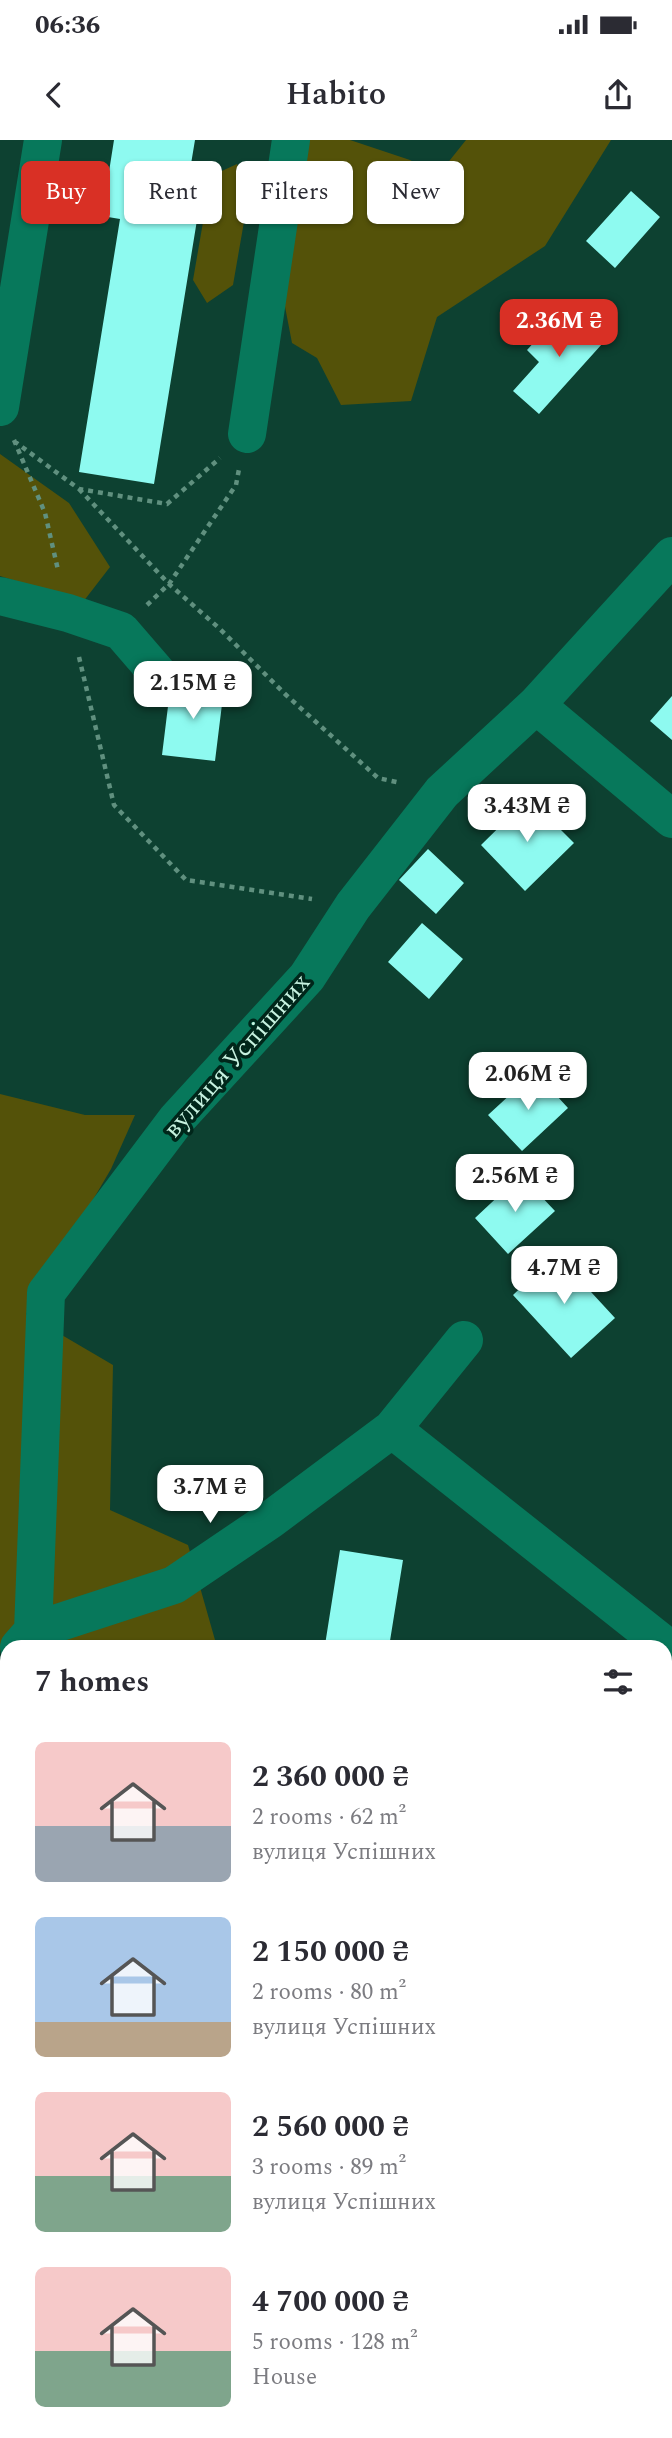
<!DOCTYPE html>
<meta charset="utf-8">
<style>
:root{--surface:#fff;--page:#f7f7f7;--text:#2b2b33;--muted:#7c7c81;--accent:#d93025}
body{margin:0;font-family:Spectral,serif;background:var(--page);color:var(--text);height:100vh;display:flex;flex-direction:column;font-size:26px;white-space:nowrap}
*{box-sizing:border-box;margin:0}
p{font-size:23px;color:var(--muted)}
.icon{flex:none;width:38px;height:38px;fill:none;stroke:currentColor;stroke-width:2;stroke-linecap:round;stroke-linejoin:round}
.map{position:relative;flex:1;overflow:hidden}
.drawer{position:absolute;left:0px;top:1500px;width:672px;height:800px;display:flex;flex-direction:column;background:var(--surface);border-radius:21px 21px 0 0;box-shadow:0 2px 5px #0004}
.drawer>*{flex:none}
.banner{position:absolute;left:21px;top:21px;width:630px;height:63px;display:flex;gap:14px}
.price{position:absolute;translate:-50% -60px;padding:0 16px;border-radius:14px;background:#fff;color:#222;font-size:23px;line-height:46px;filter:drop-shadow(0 2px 4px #0008)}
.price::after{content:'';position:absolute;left:50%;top:42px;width:21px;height:16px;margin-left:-10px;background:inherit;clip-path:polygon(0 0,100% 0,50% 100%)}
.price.selected{background:var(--accent);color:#fff}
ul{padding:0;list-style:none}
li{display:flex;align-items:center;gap:21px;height:175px;padding:0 35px}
li span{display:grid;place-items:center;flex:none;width:196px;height:140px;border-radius:10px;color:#555}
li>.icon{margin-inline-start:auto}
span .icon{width:84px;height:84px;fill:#fffc;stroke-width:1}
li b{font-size:30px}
h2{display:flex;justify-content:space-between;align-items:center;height:84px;padding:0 35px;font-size:30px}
.pill{padding:0 24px;border-radius:10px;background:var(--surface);box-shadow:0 2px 5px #0004;font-size:24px;line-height:63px}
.pill.selected{background:var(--accent);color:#fff}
.status{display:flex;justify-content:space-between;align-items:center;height:49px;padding:0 35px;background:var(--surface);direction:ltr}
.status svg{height:19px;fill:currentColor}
header{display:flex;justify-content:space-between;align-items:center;height:91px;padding:0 35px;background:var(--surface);font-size:32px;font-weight:600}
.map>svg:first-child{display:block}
.green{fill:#545209}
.building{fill:#8efaf0}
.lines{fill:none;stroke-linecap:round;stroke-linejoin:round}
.path{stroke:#60907f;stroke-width:4.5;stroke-dasharray:5 5;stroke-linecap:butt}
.minor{stroke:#07785b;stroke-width:38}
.labels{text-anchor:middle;stroke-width:7;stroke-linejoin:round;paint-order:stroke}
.street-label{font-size:26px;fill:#c7f2e0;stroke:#00261a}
</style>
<div class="status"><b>06:36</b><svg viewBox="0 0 49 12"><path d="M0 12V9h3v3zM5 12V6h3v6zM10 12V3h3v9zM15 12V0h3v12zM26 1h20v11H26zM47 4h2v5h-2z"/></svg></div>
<header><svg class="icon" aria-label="back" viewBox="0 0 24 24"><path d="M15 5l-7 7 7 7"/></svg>Habito<svg class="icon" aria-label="share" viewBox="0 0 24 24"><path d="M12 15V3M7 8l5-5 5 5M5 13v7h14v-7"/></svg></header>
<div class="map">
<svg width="672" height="2298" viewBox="0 0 672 2298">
<rect width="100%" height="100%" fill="#0d4131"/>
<!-- green -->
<path class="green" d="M278 0H350L410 20 438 35 466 0H611L545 106 437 177 411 261 341 265 317 218 292 203 277 125Z
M237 24 249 53 233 145 207 163 193 140 211 36Z
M0 314 69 363 110 427 83 462 0 436Z
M0 954 85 975H135L111 1029 26 1174 113 1225 110 1370 188 1405 217 1507H7V1518L0 1510Z
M665 2029 672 2032V2298H268L272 2292H665Z"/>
<!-- building -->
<path class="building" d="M114 0H195L182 78 197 80 154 344 79 332 120 79 102 76Z
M631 51 660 77 615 128 586 101Z
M586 172 611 194 539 274 513 251 539 222 527 210 557 177 571 189Z
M171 542 224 548 215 621 162 615Z
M672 556V600L650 581Z
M529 658 574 703 525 751 481 705Z
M428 709 464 743 436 774 399 740Z
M422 783 463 819 429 859 388 822Z
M535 932 568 968 522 1011 488 975Z
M521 1035 555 1071 508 1114 475 1078Z
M556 1114 615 1178 571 1218 513 1155Z
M340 1410 403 1420 389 1507 325 1505Z
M665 1629 672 1631V1695L666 1718Z
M0 1719 7 1724V1814L0 1823Z
M37 2292H92L88 2298H33Z"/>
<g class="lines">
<!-- path -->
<path class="path" d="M14 300 45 373 58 430
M14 301 79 349 167 364 220 318
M79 349 169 444 220 489 285 554 378 638 401 643
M147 465 169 444 236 345 239 329
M79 517 114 665 186 740 312 759"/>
<!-- minor -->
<path class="minor" d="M0 267 43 0
M247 294 291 0
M0 456 68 473 121 491 159 535
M536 565 672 679
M392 1289 672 1511
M33 1491 174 1445 270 1380 392 1289 464 1200
M19 1507 33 1491 46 1153 177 979 307 837 353 766 442 652 536 565 672 416
M0 1542 7 1548
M665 1844 672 1846
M0 2000 7 2005"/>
</g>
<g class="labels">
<!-- street labels -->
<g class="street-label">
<text transform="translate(236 915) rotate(-49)" y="9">вулиця Успішних</text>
</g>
</g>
</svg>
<b class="price selected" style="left:559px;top:219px">2.36M ₴</b>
<b class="price" style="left:193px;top:581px">2.15M ₴</b>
<b class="price" style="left:527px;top:704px">3.43M ₴</b>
<b class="price" style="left:528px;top:972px">2.06M ₴</b>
<b class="price" style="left:515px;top:1074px">2.56M ₴</b>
<b class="price" style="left:564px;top:1166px">4.7M ₴</b>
<b class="price" style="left:210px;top:1385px">3.7M ₴</b>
<div class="banner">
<a class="pill selected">Buy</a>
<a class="pill">Rent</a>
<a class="pill">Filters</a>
<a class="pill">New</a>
</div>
<section class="drawer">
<h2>7 homes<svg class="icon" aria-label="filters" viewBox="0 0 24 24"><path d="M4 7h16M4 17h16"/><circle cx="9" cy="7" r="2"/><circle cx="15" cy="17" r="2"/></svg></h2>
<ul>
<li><span style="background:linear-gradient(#f6c9c9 60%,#9aa5b1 0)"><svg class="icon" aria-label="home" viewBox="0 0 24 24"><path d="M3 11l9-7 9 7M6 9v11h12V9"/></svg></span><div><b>2 360 000 ₴</b><p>2 rooms · 62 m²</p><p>вулиця Успішних</p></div></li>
<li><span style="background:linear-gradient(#a9c7e8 75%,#b9a48a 0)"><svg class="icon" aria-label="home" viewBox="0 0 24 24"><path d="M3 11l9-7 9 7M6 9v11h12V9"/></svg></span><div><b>2 150 000 ₴</b><p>2 rooms · 80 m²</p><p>вулиця Успішних</p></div></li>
<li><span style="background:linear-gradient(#f6c9c9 60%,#7fa58c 0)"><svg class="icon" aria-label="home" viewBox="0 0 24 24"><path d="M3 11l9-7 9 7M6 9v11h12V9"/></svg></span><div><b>2 560 000 ₴</b><p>3 rooms · 89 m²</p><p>вулиця Успішних</p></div></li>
<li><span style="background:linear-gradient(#f6c9c9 60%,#7fa58c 0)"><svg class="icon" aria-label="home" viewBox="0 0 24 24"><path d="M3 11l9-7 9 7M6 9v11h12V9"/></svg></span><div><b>4 700 000 ₴</b><p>5 rooms · 128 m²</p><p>House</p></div></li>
</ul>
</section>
</div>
